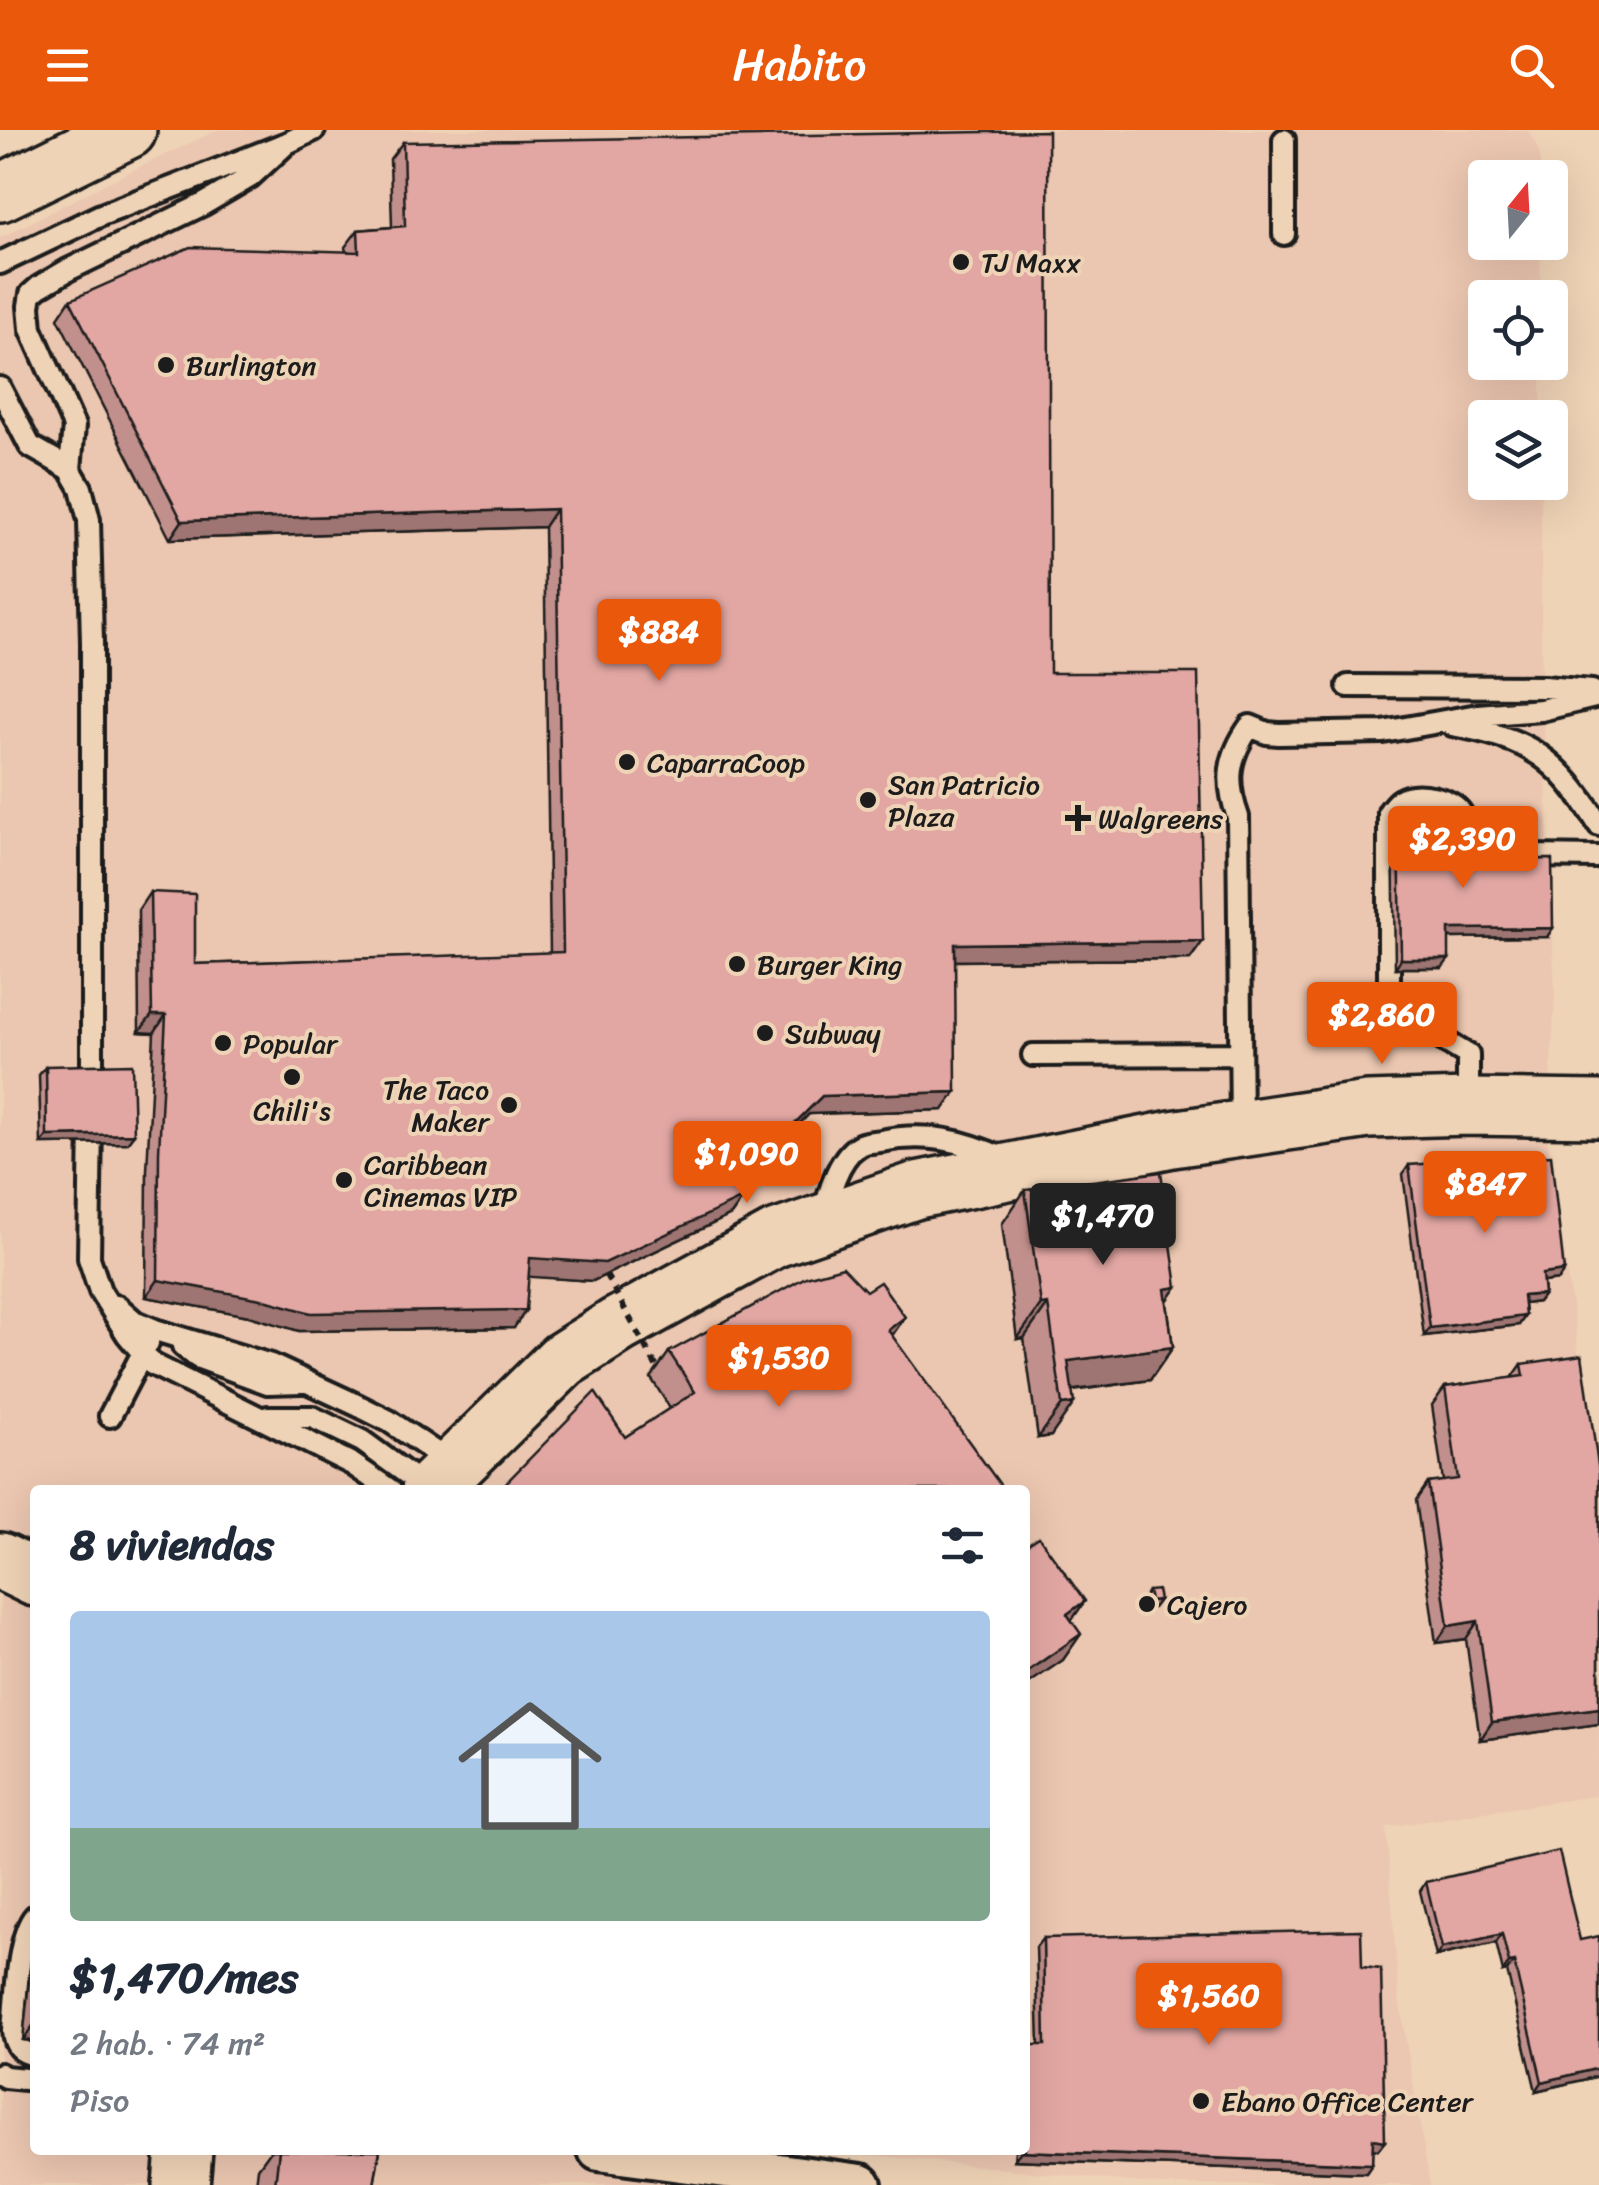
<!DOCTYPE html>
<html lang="es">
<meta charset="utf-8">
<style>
:root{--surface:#fff;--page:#f2f2f3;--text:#1f2937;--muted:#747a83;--line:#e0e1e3;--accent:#ea580c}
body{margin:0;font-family:Sriracha,sans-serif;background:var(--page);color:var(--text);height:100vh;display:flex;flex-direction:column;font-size:38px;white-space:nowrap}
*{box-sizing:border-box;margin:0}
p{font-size:32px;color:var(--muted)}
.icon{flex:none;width:55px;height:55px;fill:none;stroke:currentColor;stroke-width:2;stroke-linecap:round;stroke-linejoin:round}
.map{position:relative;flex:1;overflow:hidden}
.panel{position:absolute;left:30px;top:1355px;width:1000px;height:670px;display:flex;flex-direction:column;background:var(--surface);border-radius:10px;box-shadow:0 10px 40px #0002}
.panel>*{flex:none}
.needle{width:65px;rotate:18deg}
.tools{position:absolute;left:1468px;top:30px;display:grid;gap:20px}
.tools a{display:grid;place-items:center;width:100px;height:100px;border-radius:10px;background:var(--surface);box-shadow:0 10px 40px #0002;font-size:50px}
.price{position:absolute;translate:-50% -85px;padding:0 22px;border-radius:10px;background:var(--accent);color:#fff;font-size:32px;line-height:65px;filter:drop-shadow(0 2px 5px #0008)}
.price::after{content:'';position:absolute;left:50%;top:60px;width:30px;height:22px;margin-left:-15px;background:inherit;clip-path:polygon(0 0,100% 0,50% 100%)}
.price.active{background:#222;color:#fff}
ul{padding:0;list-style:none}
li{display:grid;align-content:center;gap:20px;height:530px;padding:0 40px}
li+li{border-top:2px solid var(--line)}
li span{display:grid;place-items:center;height:310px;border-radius:10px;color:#555}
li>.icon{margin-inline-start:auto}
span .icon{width:180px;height:180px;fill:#fffc;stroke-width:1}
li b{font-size:42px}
h2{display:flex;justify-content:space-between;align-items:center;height:120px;padding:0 40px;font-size:42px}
header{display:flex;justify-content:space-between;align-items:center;height:130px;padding:0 40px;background:var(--accent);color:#fff;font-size:45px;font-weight:600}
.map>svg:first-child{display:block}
.built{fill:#ebc6b0}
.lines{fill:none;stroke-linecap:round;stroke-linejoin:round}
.lane-casing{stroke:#1c1c1c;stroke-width:28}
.street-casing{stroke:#1c1c1c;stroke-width:48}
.secondary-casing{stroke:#1c1c1c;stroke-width:62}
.lane{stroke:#efd3b6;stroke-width:20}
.street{stroke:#efd3b6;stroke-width:40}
.secondary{stroke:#efd3b6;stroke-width:55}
.path-bridge{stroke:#1c1c1c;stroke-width:6;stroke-dasharray:8 8;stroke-linecap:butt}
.wall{fill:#c2908c;stroke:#1c1c1c;stroke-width:2.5}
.shaded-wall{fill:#9e7572;stroke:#1c1c1c;stroke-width:2.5}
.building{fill:#e2a7a3;stroke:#1c1c1c;stroke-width:2.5}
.poi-dot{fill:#1c1c1c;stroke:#efd3b6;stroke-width:4}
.labels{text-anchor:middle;stroke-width:8;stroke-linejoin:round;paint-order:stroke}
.poi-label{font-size:28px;fill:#1c1c1c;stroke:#efd3b6;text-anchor:start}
</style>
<header><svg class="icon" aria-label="menu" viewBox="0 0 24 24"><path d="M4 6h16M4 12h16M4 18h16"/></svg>Habito<svg class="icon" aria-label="search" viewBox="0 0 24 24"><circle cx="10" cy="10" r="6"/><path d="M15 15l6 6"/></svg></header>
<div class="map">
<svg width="1599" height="2055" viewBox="0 0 1599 2055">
<rect width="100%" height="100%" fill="#efd3b6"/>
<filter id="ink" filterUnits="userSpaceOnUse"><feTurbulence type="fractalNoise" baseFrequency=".01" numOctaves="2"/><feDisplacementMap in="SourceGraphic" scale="20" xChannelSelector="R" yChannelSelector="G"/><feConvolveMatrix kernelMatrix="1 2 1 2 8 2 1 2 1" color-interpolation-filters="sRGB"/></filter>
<g filter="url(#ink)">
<!-- built -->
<path class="built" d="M218 0H1527L1535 12 1540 26V47L1485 48V112L1540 113 1541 167 1485 168V232L1541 233V287L1485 288V352L1541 353V526L1555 865 1547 1003 1599 1365V1665L1386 1697 1399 1870 1430 2055H1162L821 2020H1025V1360H35V2020H768L749 2055H0V108L125 44Z"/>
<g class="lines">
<defs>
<path id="lane" d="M1284 104V10
M0 133 101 85 287 13 314 0
M0 258 30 316 70 339 81 358 89 390 92 513V961
M70 339 74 296 31 199 29 176 31 164 39 157 68 140 204 74 250 47 287 13
M1348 556 1544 557 1592 561
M1452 595C1530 609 1557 627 1599 695
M1033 925 1240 924
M1468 975V925C1439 907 1408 892 1389 863V682C1392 678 1396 672 1400 670 1415 660 1452 668 1461 683 1468 694 1465 713 1465 725L1599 727
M91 990 89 1128 100 1161 127 1204 152 1234 352 1334 390 1360
M1241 998 1238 687C1225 651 1228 627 1250 596L1267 603 1279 604 1383 602 1478 585 1541 580 1599 566
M824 1086C828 1065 838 1028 858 1016 863 1012 875 1012 881 1011 925 1002 964 1010 1004 1029
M117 1176 134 1191 155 1200 271 1235 359 1276 389 1291 454 1335
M183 1216 197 1227 268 1253 301 1252
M110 1286 148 1213
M268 1287H312L362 1311 428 1359
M35 1786C17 1806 16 1871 13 1900 14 1916 20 1922 35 1925
M0 1944 5 1947 35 1950"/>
<path id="street" d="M599 2020 861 2055"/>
<path id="secondary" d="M0 63 128 0
M430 1360 563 1230 618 1195 775 1109 917 1060 1172 1009 1368 980 1468 977 1599 979
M0 1431 35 1448
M181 2055 184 2020"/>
</defs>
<!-- lane casing -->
<use href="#lane" class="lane-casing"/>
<!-- street casing -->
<use href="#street" class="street-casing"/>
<!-- secondary casing -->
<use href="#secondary" class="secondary-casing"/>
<!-- lane -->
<use href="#lane" class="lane"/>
<!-- street -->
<use href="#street" class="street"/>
<!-- secondary -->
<use href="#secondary" class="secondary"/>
<!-- path-bridge -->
<path class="path-bridge" d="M606 1145 660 1243"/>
</g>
<!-- wall -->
<path class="wall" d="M403 12 1050 543 1203 811 1190 829 955 831 943 980 809 984 748 1046 743 1068 731 1085 593 1151 528 1146 514 1198 299 1201 249 1186 146 1167 147 1040 154 903 139 902 138 780 150 762 195 834 550 823 544 397 170 409 58 188 70 170 346 122 345 117 358 100 392 97 390 29Z
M1399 687 1447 730 1547 807 1449 808 1442 838H1395L1393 696Z
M46 936 134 1004 127 1013 41 1014 39 945Z
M1409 1035 1564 1141 1558 1150 1543 1152 1544 1164 1538 1172 1524 1174 1525 1186 1519 1195 1424 1206 1403 1044Z
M1025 1060 1167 1172 1173 1217 1150 1250 1073 1261 1051 1306 1038 1308 1024 1208 1017 1209 1002 1094Z
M892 1206 625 1307 670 1278 651 1248 669 1222Z
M1522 1234 1599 1342V1594L1480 1610 1466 1509 1436 1513 1416 1370 1428 1353 1443 1351 1432 1275 1445 1257 1512 1248Z
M1148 1461 1159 1470 1153 1478 1144 1480 1142 1470Z
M1426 1752 1580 1810 1599 1946 1536 1961 1507 1841 1503 1842 1496 1813 1436 1826 1420 1761Z
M1043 1808 1362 1837 1385 2011 1378 2020 1372 2019V2034L1366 2043 1014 2030 1015 2020H1025L1039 1915 1036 1817Z
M35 1809V1911L23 1910 33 1811Z
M271 2020H380L374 2055H256L258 2038Z"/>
<!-- shaded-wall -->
<path class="shaded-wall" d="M556 379 544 397 170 409 182 391Z
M1553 798 1547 807 1443 808 1449 799Z
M1203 811 1190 829 942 831 955 814Z
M1401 829H1449L1442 838H1395Z
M152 885H166L154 903 139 902Z
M956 962 943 980 809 984 737 1057 749 1039 822 966Z
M134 1004 127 1013 41 1014 47 1006Z
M743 1068 731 1085 593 1151 517 1146 530 1128Z
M1564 1141 1558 1150 1536 1153 1542 1144Z
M158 1150 526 1180 514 1198 299 1201 249 1186 146 1167Z
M1177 1157 1153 1191 1165 1159Z
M1544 1164 1538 1172 1517 1175 1523 1166Z
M1048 1174 1024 1208 1017 1209 1041 1175Z
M1525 1186 1519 1195 1424 1206 1430 1198Z
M905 1187 887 1213 888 1200Z
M1173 1217 1150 1250 1060 1262 1068 1231Z
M1074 1273 1051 1306 1038 1308 1062 1275Z
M1159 1470 1153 1478 1144 1480 1150 1471Z
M1085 1471 1067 1497V1484Z
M1478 1491 1466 1509 1436 1513 1448 1496Z
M1081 1504 1063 1530 1025 1556V1543Z
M1599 1578V1594L1480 1610 1492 1592Z
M1502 1804 1496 1813 1436 1826 1442 1818Z
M1514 1832 1507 1841 1503 1842 1509 1833Z
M35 1893V1911L23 1910Z
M1599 1938V1946L1536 1961 1542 1952Z
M1373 2009 1385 2011 1378 2020 1366 2018Z
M1021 2021 1372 2034 1366 2043 1014 2030Z"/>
<!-- building -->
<path class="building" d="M1048 1 1050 543H1198L1203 811 955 814 956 962 822 966 749 1039 743 1068 605 1133 530 1128 526 1180 311 1183 261 1169 158 1150 159 1022 166 885H152L150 762 195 764V834L563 822 556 379 182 391 70 170 190 117 359 122 358 100 405 96 403 12Z
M1399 687H1447V730L1552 729 1553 798 1449 799V829H1401Z
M132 934 134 1004 47 1006 46 936Z
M1551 1025 1564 1141 1542 1144 1544 1164 1523 1166 1525 1186 1430 1198 1409 1035Z
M1161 1042 1177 1157 1165 1159 1173 1217 1068 1231 1074 1273 1062 1275 1048 1174 1041 1175 1025 1060Z
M843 1137 866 1161 880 1152 905 1187 888 1200 1004 1360H499L595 1262 625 1307 695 1262 669 1222 806 1147Z
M1582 1225 1599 1342V1578L1492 1592 1478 1491 1448 1496 1428 1353 1458 1349 1445 1257 1524 1246 1522 1234Z
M1039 1407 1085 1471 1067 1484 1081 1504 1025 1543V1416Z
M1157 1460 1159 1470 1150 1471 1148 1461Z
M1559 1721 1580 1810 1599 1806V1938L1542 1952 1514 1832 1509 1833 1502 1804 1442 1818 1426 1752Z
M1361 1800 1362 1837 1381 1839 1385 2011 1373 2009 1372 2034 1021 2021 1025 2020V1915H1045L1043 1808Z
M279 2020H380L374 2055H275Z"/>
</g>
<!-- markers -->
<g class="poi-dot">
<circle cx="961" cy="132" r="10"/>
<circle cx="166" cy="235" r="10"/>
<circle cx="627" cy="632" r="10"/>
<circle cx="868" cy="670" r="10"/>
<path d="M1073 673h10v10h10v10h-10v10h-10v-10h-10v-10h10z"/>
<circle cx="737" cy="834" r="10"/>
<circle cx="765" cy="903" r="10"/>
<circle cx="223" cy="913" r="10"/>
<circle cx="292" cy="947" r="10"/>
<circle cx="509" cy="975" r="10"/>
<circle cx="344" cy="1050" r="10"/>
<circle cx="1147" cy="1474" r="10"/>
<circle cx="1201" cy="1971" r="10"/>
</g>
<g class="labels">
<!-- poi labels -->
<g class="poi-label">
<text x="981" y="142">TJ Maxx</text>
<text x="186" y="245">Burlington</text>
<text x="647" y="642">CaparraCoop</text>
<text x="888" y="664">San Patricio<tspan x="888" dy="32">Plaza</tspan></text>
<text x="1098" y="698">Walgreens</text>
<text x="757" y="844">Burger King</text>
<text x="785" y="913">Subway</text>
<text x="243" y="923">Popular</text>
<text x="489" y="969" text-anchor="end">The Taco<tspan x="489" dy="32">Maker</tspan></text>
<text x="292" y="990" text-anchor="middle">Chili's</text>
<text x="364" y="1044">Caribbean<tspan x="364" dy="32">Cinemas VIP</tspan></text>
<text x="1167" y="1484">Cajero</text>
<text x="1221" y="1981">Ebano Office Center</text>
</g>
</g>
</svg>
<div class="tools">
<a><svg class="needle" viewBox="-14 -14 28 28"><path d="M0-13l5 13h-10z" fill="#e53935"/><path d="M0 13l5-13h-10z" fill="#747a83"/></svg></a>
<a><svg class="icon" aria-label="locate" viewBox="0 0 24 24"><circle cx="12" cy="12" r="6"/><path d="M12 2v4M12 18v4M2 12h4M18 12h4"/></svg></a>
<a><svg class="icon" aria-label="layers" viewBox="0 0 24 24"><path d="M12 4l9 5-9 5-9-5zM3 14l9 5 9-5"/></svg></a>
</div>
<b class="price" style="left:659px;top:554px">$884</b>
<b class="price" style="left:1463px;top:761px">$2,390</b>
<b class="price" style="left:1382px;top:937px">$2,860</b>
<b class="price" style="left:747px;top:1076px">$1,090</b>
<b class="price" style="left:1485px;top:1106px">$847</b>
<b class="price active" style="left:1103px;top:1138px">$1,470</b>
<b class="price" style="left:779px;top:1280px">$1,530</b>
<b class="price" style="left:1209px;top:1918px">$1,560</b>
<section class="panel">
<h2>8 viviendas<svg class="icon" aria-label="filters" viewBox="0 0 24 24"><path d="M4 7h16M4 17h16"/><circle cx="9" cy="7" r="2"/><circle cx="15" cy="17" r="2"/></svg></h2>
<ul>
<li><span style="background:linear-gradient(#a9c7e8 70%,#7fa58c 0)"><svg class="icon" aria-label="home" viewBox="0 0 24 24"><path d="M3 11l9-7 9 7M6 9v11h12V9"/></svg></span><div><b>$1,470/mes</b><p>2 hab. · 74 m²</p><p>Piso</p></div></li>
</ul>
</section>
</div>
